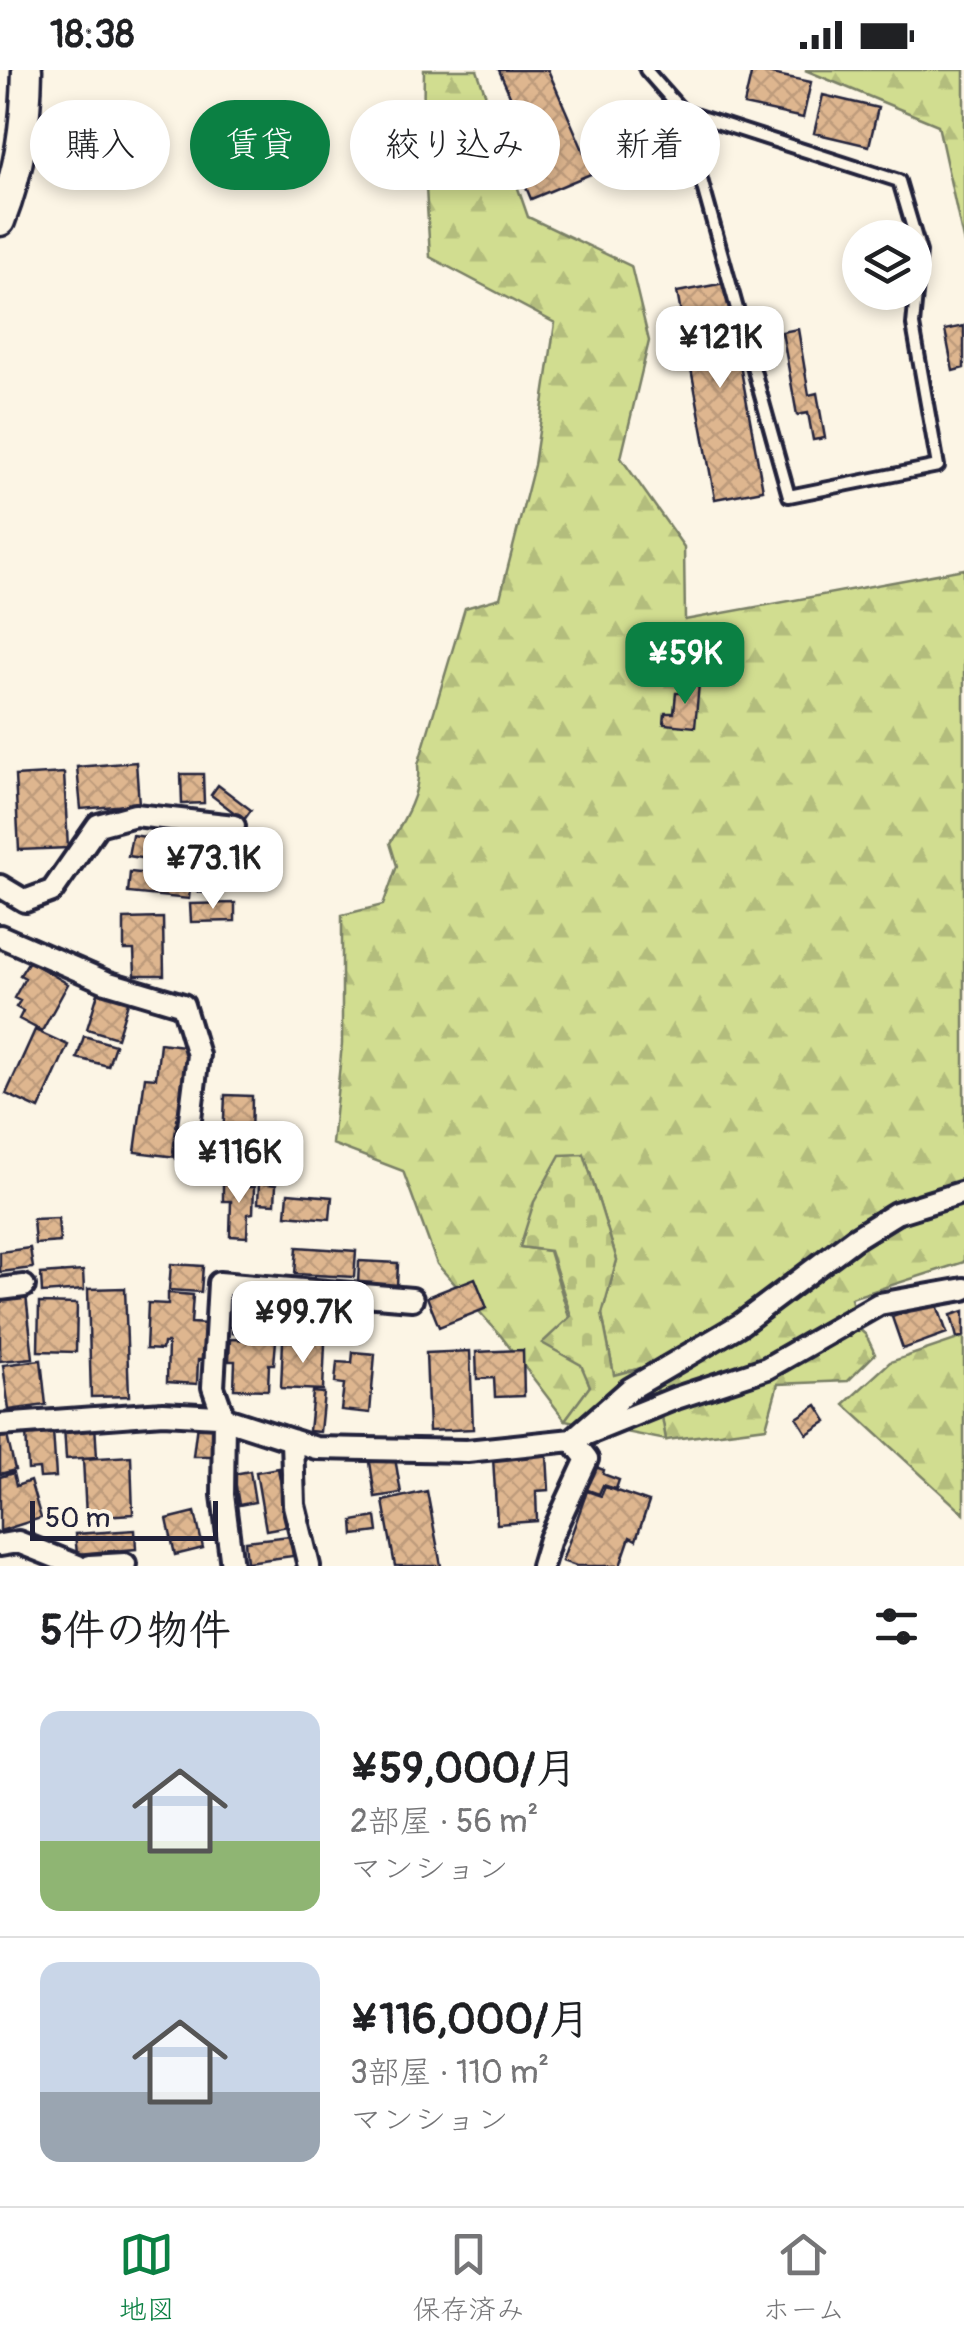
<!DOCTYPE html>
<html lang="ja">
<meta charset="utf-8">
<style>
:root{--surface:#fff;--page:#f2f2f2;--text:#202124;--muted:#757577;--line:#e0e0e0;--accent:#0b8043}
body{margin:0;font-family:Pangolin,"Klee One",sans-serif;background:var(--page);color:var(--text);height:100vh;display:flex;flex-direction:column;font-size:38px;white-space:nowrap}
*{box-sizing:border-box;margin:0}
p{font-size:32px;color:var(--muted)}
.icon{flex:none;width:55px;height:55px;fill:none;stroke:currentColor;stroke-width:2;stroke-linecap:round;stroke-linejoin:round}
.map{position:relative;height:1496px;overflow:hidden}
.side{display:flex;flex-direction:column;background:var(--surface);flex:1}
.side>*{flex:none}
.top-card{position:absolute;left:30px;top:30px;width:905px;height:90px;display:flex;gap:20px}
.controls{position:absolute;left:842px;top:150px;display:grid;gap:20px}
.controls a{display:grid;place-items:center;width:90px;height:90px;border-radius:50%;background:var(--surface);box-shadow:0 5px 15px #0003;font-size:50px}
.scale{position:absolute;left:30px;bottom:25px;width:188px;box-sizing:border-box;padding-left:10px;border:5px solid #22223b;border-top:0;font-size:28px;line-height:35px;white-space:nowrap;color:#22223b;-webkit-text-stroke:8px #fcf5e5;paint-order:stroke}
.price{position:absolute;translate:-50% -85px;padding:0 22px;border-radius:20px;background:#fff;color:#222;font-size:32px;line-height:65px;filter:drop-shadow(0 2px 5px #0008)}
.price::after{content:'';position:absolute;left:50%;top:60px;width:30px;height:22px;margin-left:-15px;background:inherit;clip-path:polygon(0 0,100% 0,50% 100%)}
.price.on{background:var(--accent);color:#fff}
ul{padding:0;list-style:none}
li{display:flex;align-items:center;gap:30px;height:250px;padding:0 40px}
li+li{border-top:2px solid var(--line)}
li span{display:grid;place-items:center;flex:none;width:280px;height:200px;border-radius:20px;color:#555}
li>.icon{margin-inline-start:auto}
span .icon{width:120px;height:120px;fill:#fffc;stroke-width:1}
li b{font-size:42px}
h2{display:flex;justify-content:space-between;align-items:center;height:120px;padding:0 40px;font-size:42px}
.pill{padding:0 35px;border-radius:45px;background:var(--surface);box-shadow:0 5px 15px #0003;font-size:35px;line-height:90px}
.pill.on{background:var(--accent);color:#fff}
.status{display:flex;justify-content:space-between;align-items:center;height:70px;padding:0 50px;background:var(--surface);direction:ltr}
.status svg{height:28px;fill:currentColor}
.tab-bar{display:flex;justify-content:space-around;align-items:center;height:140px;border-top:2px solid var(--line);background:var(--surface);font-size:28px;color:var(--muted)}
.tab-bar a{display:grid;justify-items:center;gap:5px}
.tab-bar .on{color:var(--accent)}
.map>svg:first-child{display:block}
.forest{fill:url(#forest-firs);stroke:#7a8066;stroke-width:2.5}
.cemetery{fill:url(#cemetery-stones);stroke:#7a8066;stroke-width:2.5}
.building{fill:url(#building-cross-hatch);stroke:#22223b;stroke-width:2.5}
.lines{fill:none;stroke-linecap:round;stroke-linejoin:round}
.lane-casing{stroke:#22223b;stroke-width:18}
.street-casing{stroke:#22223b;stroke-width:28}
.secondary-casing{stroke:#22223b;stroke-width:35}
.lane{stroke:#fcf5e5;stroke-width:10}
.street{stroke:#fcf5e5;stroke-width:20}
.secondary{stroke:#fcf5e5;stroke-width:28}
</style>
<div class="status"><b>18:38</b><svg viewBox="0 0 49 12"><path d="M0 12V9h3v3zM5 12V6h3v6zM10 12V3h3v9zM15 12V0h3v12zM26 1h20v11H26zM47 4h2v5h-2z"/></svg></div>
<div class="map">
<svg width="964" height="1496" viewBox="0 0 964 1496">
<defs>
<pattern id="forest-firs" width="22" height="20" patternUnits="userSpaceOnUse" patternTransform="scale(2.5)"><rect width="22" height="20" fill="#d1dd90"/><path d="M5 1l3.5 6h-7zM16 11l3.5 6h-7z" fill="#b3bd7d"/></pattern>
<pattern id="cemetery-stones" width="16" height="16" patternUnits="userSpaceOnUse" patternTransform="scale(2.5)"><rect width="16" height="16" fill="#d1dd90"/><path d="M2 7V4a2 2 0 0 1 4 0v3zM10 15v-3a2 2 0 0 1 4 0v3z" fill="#b3bd7d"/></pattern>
<pattern id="building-cross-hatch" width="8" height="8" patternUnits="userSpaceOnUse" patternTransform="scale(2.5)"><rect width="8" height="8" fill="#deb68f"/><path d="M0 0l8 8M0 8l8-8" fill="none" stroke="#be9c7c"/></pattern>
</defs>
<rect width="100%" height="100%" fill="#fcf5e5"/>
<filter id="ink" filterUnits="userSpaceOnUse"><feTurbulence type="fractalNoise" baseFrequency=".01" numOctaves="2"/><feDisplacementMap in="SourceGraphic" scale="20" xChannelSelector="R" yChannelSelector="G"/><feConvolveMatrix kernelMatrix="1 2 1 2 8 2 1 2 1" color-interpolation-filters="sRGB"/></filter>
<g filter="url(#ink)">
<!-- forest -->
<path class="forest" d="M424 0H477L528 147 631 196 649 271 621 388 684 477 685 550 964 499V1192L851 1228 857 1257 866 1265 875 1284 848 1311 778 1314 766 1357 666 1370 653 1295 614 1305 602 1244 617 1190 584 1084 521 1177 549 1181 590 1317 565 1350 501 1266 437 1194 403 1101 332 1074 342 974V845L383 835 397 796 390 773C404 750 421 723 418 695L465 538 500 528 534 395 555 253 430 187 423 65Z
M805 0H964V174L938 55Z
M964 1267V1444L844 1334 890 1292Z"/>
<!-- cemetery -->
<path class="cemetery" d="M584 1084 617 1190 602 1244 614 1305 653 1295 666 1370 565 1350 590 1316 581 1295 542 1273 571 1246 550 1181 520 1177 534 1132 560 1085Z"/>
<!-- building -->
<path class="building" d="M499 0H548L593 103 531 129 523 110 543 102Z
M752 0 811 12 803 48 744 35Z
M823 25 878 38 869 76 814 63Z
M725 213 763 420 715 429 677 222Z
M964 256V298L953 301 945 260Z
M798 259 809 325 817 323 825 368 813 370 808 343 797 345 782 262Z
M684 613 699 614 695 657 664 654 665 643H674L676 623H683Z
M136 692 139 734 81 739 77 697Z
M64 703 68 778 19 780 15 706Z
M181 704H203L204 733 182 734Z
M218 715 251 740 244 750 211 725Z
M132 765 194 774 190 796 128 786Z
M204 771 228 774 222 825 197 822Z
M130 802 191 808 189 829 128 823Z
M235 833V851L191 852 190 834Z
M163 848 164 905H135L134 880H124V849Z
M29 891 68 914 42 961 19 949 23 941 16 937 20 931 14 928 25 908 20 905Z
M99 920 130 926 117 968 87 959Z
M35 960 68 975 39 1039 6 1024Z
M84 966 115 975 108 996 77 988Z
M160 973 191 977 177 1087 135 1082 145 1007 156 1008Z
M225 1025 252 1026 251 1073 223 1072Z
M223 1109 238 1110V1117H254L253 1143 248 1144 247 1167 230 1166 231 1131H223Z
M259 1113 276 1115 275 1134 258 1133Z
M288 1123 332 1127 330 1149 286 1145Z
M58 1148 60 1172 35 1174 33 1149Z
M297 1177 356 1181 354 1207 295 1204Z
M30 1178 33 1198 0 1202V1182Z
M359 1191 398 1193 397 1216 358 1214Z
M171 1194 203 1196 201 1222 169 1220Z
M83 1201 84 1220 42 1223 41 1204Z
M475 1208 487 1238 439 1257 427 1227Z
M125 1218 129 1326 91 1327 88 1219Z
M168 1223 193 1225 191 1253 207 1254 206 1290H198L197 1314 167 1312 168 1273H163L162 1280 146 1279 148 1233 168 1234Z
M26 1225 33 1288 0 1291V1227Z
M936 1232 947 1263 903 1279 892 1247Z
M39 1233 77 1234 76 1282 38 1281Z
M343 1235 361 1236 359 1272 341 1271Z
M234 1240 262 1242 261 1265 232 1263Z
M964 1241V1266L957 1268 951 1245Z
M230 1269 276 1271 274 1294H269L268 1320 234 1319 235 1291H229Z
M283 1271 325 1273 323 1320 281 1318Z
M523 1280 524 1326 495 1327 494 1308 477 1309 476 1282Z
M470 1281 473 1359 429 1361 426 1283Z
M353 1282 375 1284 370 1343 341 1340 344 1314 335 1313 337 1292 352 1293Z
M41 1290 46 1335 9 1340 3 1295Z
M313 1322 324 1323 320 1362 309 1361Z
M817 1335 827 1351 807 1364 797 1348Z
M95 1354 97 1387 66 1389 64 1356Z
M197 1354 217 1359 216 1386H193Z
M53 1360 56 1407 40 1408 39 1399 28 1400 26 1362Z
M0 1366H7L15 1400 0 1404Z
M547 1385 549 1420 536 1421 537 1451 497 1454 493 1388Z
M131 1386 133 1444 86 1447 83 1389Z
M395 1388 401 1423 375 1427 370 1392Z
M593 1396 604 1400 603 1404 619 1410 616 1419 603 1415 599 1424 585 1419Z
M278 1398 288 1456 266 1460 256 1402Z
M250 1401 255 1432 239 1435 234 1404Z
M13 1403 16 1416 30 1411 41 1448 0 1461V1407Z
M605 1417 649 1432 636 1470 630 1467 620 1496H576L562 1491 587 1421 601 1426Z
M427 1421 441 1496H395L383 1431Z
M195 1442 203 1478 175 1485 167 1449Z
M376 1447 378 1462 354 1465 353 1451Z
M135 1460 136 1479 77 1484 75 1464Z
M291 1466 293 1486 247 1492 245 1471Z"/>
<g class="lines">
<defs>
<path id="lane" d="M646 0 682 41 899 111 920 182 913 255 938 396 789 426 682 41"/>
<path id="street" d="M0 816 25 831 52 821 98 755 135 745 234 756
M0 866 106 912 183 935 198 985 186 1081
M0 1219 24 1216
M0 1355 163 1343 217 1346 316 1378 467 1381 572 1370 676 1328 767 1298 879 1234 964 1219
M292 1370 294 1435 309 1496
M0 1475 18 1472 78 1496
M90 1496 125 1494
M232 1496 223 1425 224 1348 213 1317 219 1213 412 1229
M542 1496 550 1469 587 1389 572 1370 630 1319 741 1254 854 1169 896 1143 964 1122"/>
<path id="secondary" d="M0 151C20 99 26 55 27 0"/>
</defs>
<!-- lane casing -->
<use href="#lane" class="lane-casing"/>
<!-- street casing -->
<use href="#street" class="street-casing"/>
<!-- secondary casing -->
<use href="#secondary" class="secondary-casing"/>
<!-- lane -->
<use href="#lane" class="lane"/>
<!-- street -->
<use href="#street" class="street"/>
<!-- secondary -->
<use href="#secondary" class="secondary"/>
</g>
</g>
</svg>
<div class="controls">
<a><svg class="icon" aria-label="layers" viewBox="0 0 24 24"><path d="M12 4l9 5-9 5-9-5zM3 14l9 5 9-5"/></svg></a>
</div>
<div class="scale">50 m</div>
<b class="price" style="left:720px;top:321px">¥121K</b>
<b class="price on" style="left:685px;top:637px">¥59K</b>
<b class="price" style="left:213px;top:842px">¥73.1K</b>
<b class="price" style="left:239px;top:1136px">¥116K</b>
<b class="price" style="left:303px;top:1296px">¥99.7K</b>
<div class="top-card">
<a class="pill">購入</a>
<a class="pill on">賃貸</a>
<a class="pill">絞り込み</a>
<a class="pill">新着</a>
</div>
</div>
<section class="side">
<h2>5件の物件<svg class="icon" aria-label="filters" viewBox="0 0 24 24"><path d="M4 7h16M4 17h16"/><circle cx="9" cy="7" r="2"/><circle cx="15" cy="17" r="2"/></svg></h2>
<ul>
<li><span style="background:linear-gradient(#c9d6e8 65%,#8fb573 0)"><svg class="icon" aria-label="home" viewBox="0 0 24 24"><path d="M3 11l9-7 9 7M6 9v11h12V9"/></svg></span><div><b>¥59,000/月</b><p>2部屋 · 56 m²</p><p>マンション</p></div></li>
<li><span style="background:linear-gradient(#c9d6e8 65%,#9aa5b1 0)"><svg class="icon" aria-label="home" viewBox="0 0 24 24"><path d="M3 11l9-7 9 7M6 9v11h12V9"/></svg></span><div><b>¥116,000/月</b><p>3部屋 · 110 m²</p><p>マンション</p></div></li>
</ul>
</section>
<nav class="tab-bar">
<a class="on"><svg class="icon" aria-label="map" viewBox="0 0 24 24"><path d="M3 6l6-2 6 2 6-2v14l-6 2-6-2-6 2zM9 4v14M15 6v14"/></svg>地図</a>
<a><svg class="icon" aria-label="saved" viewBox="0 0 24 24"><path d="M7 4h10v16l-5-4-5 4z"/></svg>保存済み</a>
<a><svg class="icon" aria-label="home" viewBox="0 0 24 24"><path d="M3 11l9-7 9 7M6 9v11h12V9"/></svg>ホーム</a>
</nav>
